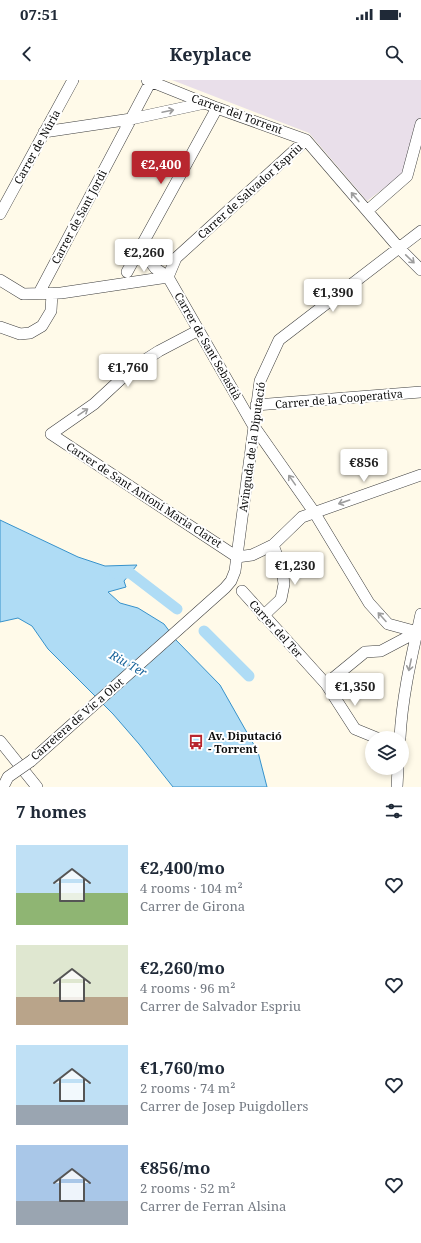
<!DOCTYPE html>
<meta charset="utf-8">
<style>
:root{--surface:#fff;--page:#f6f6f7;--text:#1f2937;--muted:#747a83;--accent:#b8262f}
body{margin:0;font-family:"Noto Serif",serif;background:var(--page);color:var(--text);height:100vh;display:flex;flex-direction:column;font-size:15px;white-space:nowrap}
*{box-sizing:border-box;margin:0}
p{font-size:13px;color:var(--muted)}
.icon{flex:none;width:22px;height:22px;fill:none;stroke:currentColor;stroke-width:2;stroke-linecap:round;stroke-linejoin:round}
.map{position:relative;height:707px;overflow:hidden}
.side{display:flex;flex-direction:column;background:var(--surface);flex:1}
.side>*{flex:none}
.buttons{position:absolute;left:365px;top:651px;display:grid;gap:8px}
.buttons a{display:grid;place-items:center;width:44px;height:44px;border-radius:50%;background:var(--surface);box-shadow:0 2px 6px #0003;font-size:20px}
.price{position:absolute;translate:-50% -34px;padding:0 9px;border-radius:4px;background:#fff;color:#222;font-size:13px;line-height:26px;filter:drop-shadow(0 1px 2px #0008)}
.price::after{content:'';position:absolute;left:50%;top:24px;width:12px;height:9px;margin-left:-6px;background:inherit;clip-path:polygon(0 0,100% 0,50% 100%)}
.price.on{background:var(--accent);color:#fff}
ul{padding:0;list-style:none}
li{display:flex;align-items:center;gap:12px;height:100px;padding:0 16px}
li span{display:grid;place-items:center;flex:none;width:112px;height:80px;border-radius:0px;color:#555}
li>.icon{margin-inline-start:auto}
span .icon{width:48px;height:48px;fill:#fffc;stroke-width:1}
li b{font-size:17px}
h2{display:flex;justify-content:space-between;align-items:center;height:48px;padding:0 16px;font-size:17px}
.status{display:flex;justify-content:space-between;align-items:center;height:28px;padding:0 20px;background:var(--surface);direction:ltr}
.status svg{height:11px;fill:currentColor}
header{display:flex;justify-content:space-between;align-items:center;height:52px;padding:0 16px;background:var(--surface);font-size:18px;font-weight:700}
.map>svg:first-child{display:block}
.industrial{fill:#e9dfea}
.water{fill:#afdcf5;stroke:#3792cb}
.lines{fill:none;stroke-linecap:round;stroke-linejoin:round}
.canal{stroke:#afdcf5;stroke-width:11}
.minor-casing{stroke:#3e3e3e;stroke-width:12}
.minor{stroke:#fff;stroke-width:11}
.minor-bridge-casing{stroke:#3e3e3e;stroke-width:12;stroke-linecap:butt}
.minor-bridge{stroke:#fff;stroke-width:11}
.oneway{stroke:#9d9d9d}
.labels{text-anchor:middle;stroke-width:4;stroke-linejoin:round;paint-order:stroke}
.street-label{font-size:11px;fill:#0b0b0b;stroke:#fff}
.poi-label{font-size:11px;font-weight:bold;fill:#0b0b0b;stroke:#fff;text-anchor:start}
.water-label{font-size:12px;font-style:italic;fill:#17639a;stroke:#fff}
</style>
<div class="status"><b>07:51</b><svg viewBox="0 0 49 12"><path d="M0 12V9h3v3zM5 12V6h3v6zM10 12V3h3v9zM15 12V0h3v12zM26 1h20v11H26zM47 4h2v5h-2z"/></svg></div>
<header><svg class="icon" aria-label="back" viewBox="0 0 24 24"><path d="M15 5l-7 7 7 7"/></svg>Keyplace<svg class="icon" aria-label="search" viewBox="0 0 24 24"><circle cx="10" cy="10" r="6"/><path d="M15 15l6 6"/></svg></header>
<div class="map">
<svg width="421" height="707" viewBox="0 0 421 707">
<rect width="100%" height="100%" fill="#fffae9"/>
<!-- industrial -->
<path class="industrial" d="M172 0H421V38L404 93 367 121 309 53Z"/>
<!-- water -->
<path class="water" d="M0 440 78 477 105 486 137 485 124 501 126 507 108 512 120 523 138 528 164 544 176 560 220 605 258 672 267 707H173L139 664 113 634 48 569 32 546 18 538 0 542Z"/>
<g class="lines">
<!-- canal -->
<path class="canal" d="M115 493H130L177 529
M204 551 249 596"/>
<defs>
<path id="minor" d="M147 0 217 28 306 60 399 168 421 190
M44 52 131 39 205 23
M367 131 407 96 421 44
M0 134 73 0
M140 168 155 188 168 197 253 345 314 432 369 523 388 544 421 553
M127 192 217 28
M168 197 176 178 306 60
M0 200 23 214 61 213 168 197
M39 213 151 1
M0 247 20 254 30 253 42 246 51 231 52 213
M199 250 159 271 134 287 94 324 51 354 237 477
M256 325 421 312
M237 477 252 475 273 465 302 437 421 395
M242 511 326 604 355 649 377 658
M263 536 281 519 284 504 282 489 273 465
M326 604 365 572 381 571 417 552
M400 658C402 616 412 575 421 534
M0 661 37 707
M31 681 225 508 231 501 235 491 260 301 279 260 421 151
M397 707 398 688"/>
</defs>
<!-- minor casing -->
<use href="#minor" class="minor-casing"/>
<!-- minor -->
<use href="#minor" class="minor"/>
<defs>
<path id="minor-bridge" d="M3 707 8 697 31 681"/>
</defs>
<!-- minor-bridge casing -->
<use href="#minor-bridge" class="minor-bridge-casing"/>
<!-- minor-bridge -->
<use href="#minor-bridge" class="minor-bridge"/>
</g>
<!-- one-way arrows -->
<defs><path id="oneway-shaft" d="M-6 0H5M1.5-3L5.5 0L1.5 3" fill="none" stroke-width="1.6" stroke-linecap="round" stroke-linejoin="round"/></defs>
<g class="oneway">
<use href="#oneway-shaft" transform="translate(168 31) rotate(-12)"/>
<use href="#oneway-shaft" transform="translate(355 117) rotate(-130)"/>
<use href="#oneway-shaft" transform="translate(410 179) rotate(44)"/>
<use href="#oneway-shaft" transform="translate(83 332) rotate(-34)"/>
<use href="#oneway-shaft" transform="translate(292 400) rotate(-125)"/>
<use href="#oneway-shaft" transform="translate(344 422) rotate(161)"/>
<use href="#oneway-shaft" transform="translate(382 537) rotate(-132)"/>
<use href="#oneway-shaft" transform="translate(410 585) rotate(102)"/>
</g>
<!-- icons -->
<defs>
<symbol id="bus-bare" viewBox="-9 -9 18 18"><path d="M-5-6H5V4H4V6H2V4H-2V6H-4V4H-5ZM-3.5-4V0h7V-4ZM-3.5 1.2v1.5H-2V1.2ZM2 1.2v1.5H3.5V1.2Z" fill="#b8262f" stroke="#fff" stroke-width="2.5" paint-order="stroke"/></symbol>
</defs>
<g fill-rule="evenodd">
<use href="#bus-bare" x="185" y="651" width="22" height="22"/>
</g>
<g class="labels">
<!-- street labels -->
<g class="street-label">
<text transform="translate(237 34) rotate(20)" y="4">Carrer del Torrent</text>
<text transform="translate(37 67) rotate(-61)" y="4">Carrer de Núria</text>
<text transform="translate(250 111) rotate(-42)" y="4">Carrer de Salvador Espriu</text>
<text transform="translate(79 137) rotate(-62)" y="4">Carrer de Sant Jordi</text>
<text transform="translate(208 266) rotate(60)" y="4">Carrer de Sant Sebastià</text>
<text transform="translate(339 319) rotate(-5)" y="4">Carrer de la Cooperativa</text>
<text transform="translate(252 367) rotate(-82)" y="4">Avinguda de la Diputació</text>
<text transform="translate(144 415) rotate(33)" y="4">Carrer de Sant Antoni Maria Claret</text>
<text transform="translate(276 549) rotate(48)" y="4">Carrer del Ter</text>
<text transform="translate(77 639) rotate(-41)" y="4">Carretera de Vic a Olot</text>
</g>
<!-- poi labels -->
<g class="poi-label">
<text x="208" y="660">Av. Diputació<tspan x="208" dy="13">- Torrent</tspan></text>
</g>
<!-- water labels -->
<g class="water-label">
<text transform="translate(128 584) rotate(29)" y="4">Riu Ter</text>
</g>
</g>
</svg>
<div class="buttons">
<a><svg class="icon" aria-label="layers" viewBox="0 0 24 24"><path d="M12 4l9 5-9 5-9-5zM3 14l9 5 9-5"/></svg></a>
</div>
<b class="price on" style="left:161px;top:105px">€2,400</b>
<b class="price" style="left:144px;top:193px">€2,260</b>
<b class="price" style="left:333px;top:233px">€1,390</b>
<b class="price" style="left:128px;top:308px">€1,760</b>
<b class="price" style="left:364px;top:403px">€856</b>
<b class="price" style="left:295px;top:506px">€1,230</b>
<b class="price" style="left:355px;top:627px">€1,350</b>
</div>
<section class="side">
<h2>7 homes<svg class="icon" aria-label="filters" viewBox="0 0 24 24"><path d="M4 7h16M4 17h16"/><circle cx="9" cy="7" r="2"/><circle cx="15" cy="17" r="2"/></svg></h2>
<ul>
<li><span style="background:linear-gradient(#bfe0f5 60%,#8fb573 0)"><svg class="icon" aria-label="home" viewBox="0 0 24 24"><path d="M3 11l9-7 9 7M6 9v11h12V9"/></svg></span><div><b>€2,400/mo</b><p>4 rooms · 104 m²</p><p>Carrer de Girona</p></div><svg class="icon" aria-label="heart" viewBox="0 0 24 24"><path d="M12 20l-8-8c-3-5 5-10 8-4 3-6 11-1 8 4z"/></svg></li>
<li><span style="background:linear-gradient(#dfe7d0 65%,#b9a48a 0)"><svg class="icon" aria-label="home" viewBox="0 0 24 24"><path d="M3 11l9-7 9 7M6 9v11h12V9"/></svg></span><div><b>€2,260/mo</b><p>4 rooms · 96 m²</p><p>Carrer de Salvador Espriu</p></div><svg class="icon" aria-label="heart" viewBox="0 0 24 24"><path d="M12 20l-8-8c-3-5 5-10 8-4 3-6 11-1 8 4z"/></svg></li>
<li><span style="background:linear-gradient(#bfe0f5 75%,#9aa5b1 0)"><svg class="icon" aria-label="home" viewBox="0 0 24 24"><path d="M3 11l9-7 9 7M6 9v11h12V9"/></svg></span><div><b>€1,760/mo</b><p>2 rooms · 74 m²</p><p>Carrer de Josep Puigdollers</p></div><svg class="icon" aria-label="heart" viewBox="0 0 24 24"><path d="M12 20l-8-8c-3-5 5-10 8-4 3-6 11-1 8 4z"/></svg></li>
<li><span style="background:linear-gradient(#a9c7e8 70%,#9aa5b1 0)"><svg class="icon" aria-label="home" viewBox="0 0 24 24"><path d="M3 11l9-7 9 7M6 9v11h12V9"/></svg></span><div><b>€856/mo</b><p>2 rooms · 52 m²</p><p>Carrer de Ferran Alsina</p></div><svg class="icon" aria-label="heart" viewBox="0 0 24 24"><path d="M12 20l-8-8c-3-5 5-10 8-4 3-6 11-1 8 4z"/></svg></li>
</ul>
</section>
